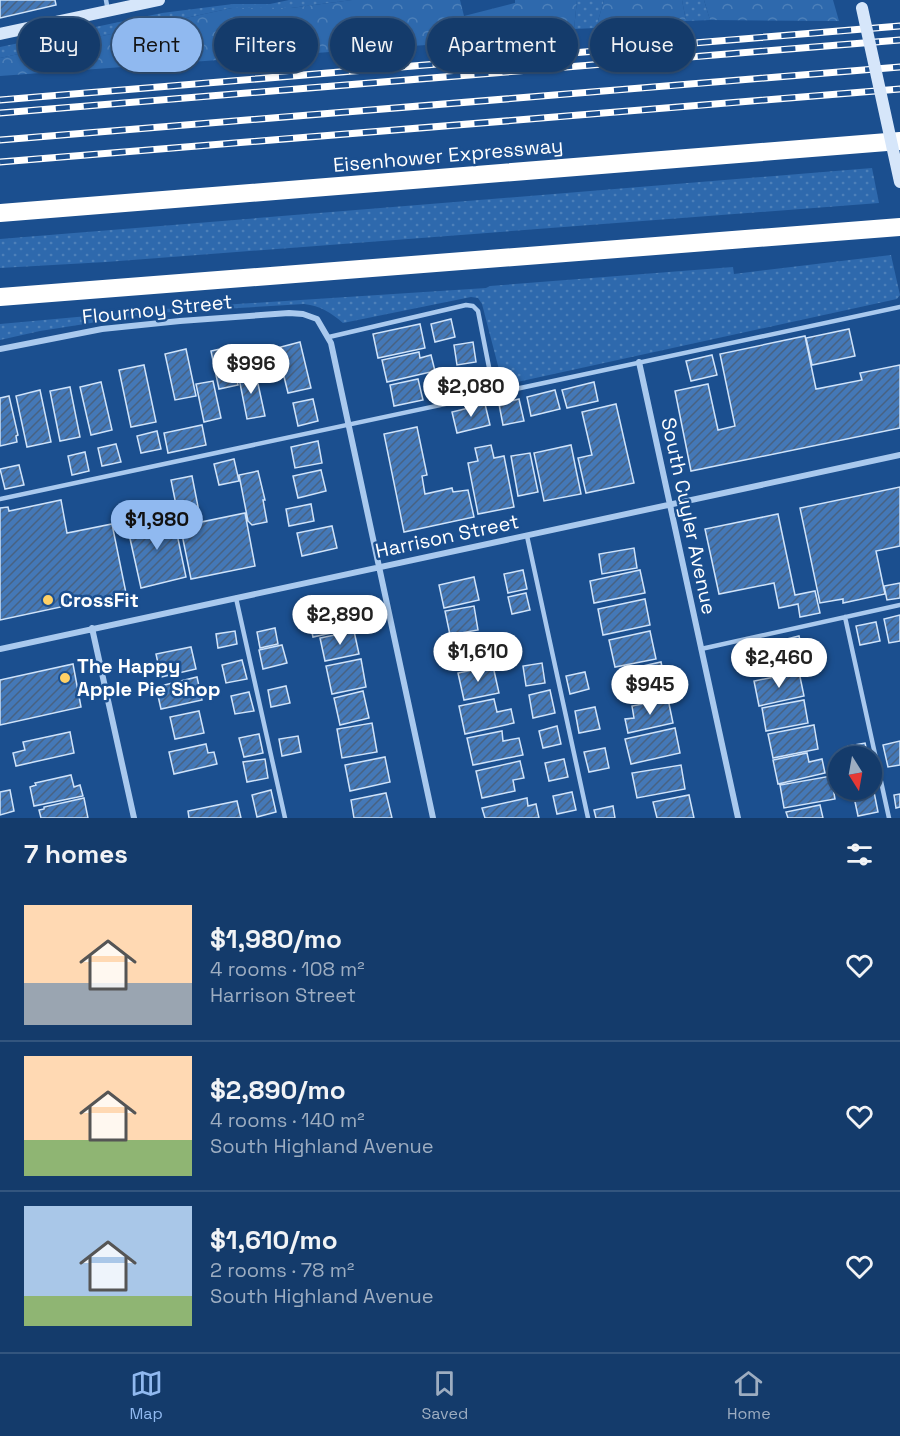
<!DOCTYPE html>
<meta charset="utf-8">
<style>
:root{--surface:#143b6b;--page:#214673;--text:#f1f3f6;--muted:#9dadc1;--line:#33557e;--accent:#90b9f0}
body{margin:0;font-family:"Space Grotesk",sans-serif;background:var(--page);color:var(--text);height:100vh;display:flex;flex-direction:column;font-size:22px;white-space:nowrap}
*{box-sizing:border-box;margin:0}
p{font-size:20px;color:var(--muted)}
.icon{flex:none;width:33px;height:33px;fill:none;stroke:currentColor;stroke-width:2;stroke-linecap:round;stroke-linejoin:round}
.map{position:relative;height:818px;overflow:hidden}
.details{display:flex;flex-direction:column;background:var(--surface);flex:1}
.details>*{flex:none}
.hud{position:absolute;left:18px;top:18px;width:864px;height:54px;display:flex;gap:12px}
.needle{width:39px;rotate:169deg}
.buttons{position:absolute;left:828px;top:746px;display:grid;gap:12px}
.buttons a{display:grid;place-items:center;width:54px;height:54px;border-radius:50%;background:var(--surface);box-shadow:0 2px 4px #0004,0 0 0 2px var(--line);font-size:30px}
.price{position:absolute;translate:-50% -51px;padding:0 14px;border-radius:21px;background:#fff;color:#222;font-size:20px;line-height:39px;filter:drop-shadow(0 2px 3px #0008)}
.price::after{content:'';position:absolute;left:50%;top:36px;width:18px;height:14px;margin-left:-9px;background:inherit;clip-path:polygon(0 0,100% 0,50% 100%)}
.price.current{background:var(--accent);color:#111}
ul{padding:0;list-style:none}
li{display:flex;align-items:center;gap:18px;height:150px;padding:0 24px}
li+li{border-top:2px solid var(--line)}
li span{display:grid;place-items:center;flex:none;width:168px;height:120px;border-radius:0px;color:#555}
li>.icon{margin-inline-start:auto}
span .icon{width:72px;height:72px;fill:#fffc;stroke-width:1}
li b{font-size:26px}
h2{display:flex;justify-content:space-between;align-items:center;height:72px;padding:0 24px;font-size:26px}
.pill{padding:0 21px;border-radius:27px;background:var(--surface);box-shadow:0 2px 4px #0004,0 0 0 2px var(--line);font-size:21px;line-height:54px}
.pill.current{background:var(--accent);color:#111}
.menu{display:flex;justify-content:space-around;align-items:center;height:84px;border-top:2px solid var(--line);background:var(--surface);font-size:16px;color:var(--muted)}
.menu a{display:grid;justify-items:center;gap:3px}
.menu .current{color:var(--accent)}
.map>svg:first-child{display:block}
.grass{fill:url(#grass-dots)}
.forest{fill:url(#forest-crowns)}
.building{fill:url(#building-hatch);stroke:#cfe3fa;stroke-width:1.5}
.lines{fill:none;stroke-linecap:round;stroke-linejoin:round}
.lane{stroke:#a9c9ee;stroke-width:4.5}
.street{stroke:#a9c9ee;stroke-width:6}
.secondary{stroke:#d6e6fa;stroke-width:12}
.highway{stroke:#fff;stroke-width:18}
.rail-casing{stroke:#fff;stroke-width:7}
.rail{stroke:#1b4f8f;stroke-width:4.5;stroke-dasharray:14;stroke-linecap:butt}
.secondary-bridge{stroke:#d6e6fa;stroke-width:12}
.poi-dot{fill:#ffd166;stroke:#1b4f8f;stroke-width:2}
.labels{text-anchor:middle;stroke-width:5;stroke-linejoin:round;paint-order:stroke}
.street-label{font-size:20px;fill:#fff;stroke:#1b4f8f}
.poi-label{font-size:20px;font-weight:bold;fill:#fff;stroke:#1b4f8f;text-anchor:start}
</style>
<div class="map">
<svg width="900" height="818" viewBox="0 0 900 818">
<defs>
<pattern id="grass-dots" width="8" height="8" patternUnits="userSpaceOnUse" patternTransform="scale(1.5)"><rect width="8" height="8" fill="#2e69ad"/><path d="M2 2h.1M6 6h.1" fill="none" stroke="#4d80b9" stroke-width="1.8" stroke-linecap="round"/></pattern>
<pattern id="forest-crowns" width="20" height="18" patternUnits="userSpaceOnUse" patternTransform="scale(1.5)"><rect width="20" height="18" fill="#2e69ad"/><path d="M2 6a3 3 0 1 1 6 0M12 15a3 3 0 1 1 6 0" fill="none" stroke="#4d80b9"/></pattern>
<pattern id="building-hatch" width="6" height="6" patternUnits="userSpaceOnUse" patternTransform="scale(1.5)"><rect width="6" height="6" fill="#4478b7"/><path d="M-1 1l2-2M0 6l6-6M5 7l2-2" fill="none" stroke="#486282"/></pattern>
</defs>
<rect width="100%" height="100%" fill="#1b4f8f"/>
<!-- grass -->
<path class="grass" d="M289 0H352L291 8H232L0 58V47L162 13 233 4H270Z
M577 0H604L596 28 574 29Z
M682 0H704L710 20 686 21Z
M872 168 879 203 106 262 0 268V239Z
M891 255 900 295 897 299 503 385 482 304 478 298 471 297 343 323C330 312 321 306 304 304L155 313 40 331 0 340V324L176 308 486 288 490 286 733 267 734 274Z"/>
<!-- forest -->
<path class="forest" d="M352 0H460L464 16 515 3V0H577L574 29 426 45 0 76V58L232 8H291Z
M604 0H682L686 21 596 28Z
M704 0H833L839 21 710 20Z"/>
<!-- building -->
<path class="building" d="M0 0H55L56 5 0 18Z
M451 319 455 337 435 342 431 324Z
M420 324 425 348 378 358 373 334Z
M849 329 855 356 812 365 806 338Z
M805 336 816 389 862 380 860 373 900 365V428L691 471 675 391 708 384 718 430 735 426 720 354Z
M300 342 311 388 288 393 277 348Z
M473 342 476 362 457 365 454 345Z
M229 347 238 385 219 389 211 351Z
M186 349 196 396 175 400 165 354Z
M419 352 420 358 431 355 435 371 387 382 382 360Z
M712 355 717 375 691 381 686 361Z
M144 365 156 422 131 427 119 370Z
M478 368 483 389 465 393 461 372Z
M255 370 265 416 247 419 238 373Z
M418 379 423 400 394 406 390 385Z
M213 381 221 418 204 422 196 384Z
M101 382 112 430 91 435 80 387Z
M594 382 598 401 567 408 562 390Z
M70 387 80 437 60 441 50 391Z
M40 390 51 442 27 447 16 396Z
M555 390 560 409 531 416 527 397Z
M9 396 18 435 16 436 17 442 0 446V398Z
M313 399 318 421 298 426 293 403Z
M519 399 524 421 503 425 499 404Z
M485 404 490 425 457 433 452 412Z
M616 404 634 483 586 493 578 458 592 455 582 412Z
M202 425 206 445 168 453 164 433Z
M417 427 427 475 422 476 425 494 452 488 453 492 468 490 474 517 404 532 384 434Z
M157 431 161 449 141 453 137 436Z
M318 441 322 463 295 468 291 447Z
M116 444 121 462 102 466 98 448Z
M491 445 494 458 504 456 514 507 478 514 468 463 478 461 475 448Z
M571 445 581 494 544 501 534 453Z
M85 452 89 471 72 475 68 456Z
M530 453 538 492 518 496 511 456Z
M234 459 239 481 219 485 214 464Z
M19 465 24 485 5 489 0 469Z
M321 470 326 491 298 498 293 476Z
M258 471 265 500H263L267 522 252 525 248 521 239 475Z
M192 476 201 522 245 513 255 566 191 579 171 480Z
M900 487V546L876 551 885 594 843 603V599L820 603 800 508Z
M61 500 67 533 112 524 126 593 0 620V508L8 507 9 511Z
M311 504 314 521 289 526 286 509Z
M778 514 795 595 815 591 820 613 800 617 798 604 779 608 774 583 719 594 705 529Z
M173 515 186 577 141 588 127 525Z
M332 526 337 548 302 556 297 533Z
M634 548 637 568 602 574 599 554Z
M523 570 527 589 508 593 504 574Z
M640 570 645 593 594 603 590 581Z
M474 577 479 600 444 608 439 585Z
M900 583V598L887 600 884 586Z
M526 593 530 610 512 614 508 597Z
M645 599 650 625 603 635 598 609Z
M349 606 354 628 313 637 308 615Z
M474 606 478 630 450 635 445 611Z
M900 615V641L889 643 884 619Z
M876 622 880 641 860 645 856 626Z
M275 628 278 644 260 648 257 632Z
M235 631 237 644 218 648 216 634Z
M354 631 359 654 325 661 320 638Z
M650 631 656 659 615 667 609 640Z
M480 634 487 660 452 668 446 642Z
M799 636 805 662 754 673 749 655 769 650 767 644Z
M282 645 287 663 263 669 259 650Z
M191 647 196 669 161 677 156 654Z
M361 659 366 687 332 694 326 666Z
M242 660 247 679 226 683 222 665Z
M661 662 667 690 626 699 620 671Z
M542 663 545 683 526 686 523 666Z
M73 664 81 707 0 725V680Z
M493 666 499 693 464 700 458 673Z
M585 672 589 689 570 694 566 676Z
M799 672 804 696 759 706 754 681Z
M197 677 202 700 161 709 156 687Z
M286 686 290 703 271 707 268 690Z
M550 690 555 713 533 718 529 695Z
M363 691 369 718 340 725 334 698Z
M249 692 254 711 235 714 231 696Z
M494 699 497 712 511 709 514 723 465 734 459 706Z
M668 699 673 723 628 733 625 719 634 718 632 706Z
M804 700 808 723 766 731 762 708Z
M595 707 600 729 579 733 575 711Z
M199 711 204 733 175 739 170 717Z
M372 723 377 752 342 758 337 729Z
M814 725 818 749 773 758 768 734Z
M557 726 561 744 543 748 539 731Z
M675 728 680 753 631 764 625 739Z
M502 731 503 741 519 738 523 755 473 765 467 738Z
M70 732 74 753 16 766 13 753 25 750 23 742Z
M259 734 263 753 244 757 239 738Z
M298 736 301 752 282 756 279 739Z
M900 741V765L888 767 883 745Z
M865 743 868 756H850L848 746Z
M206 744 208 753 214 752 217 764 174 774 169 752Z
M605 748 609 768 589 772 584 752Z
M807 753 809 762 822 759 825 773 778 784 773 760Z
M385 757 390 782 350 791 345 765Z
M265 759 268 778 247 782 243 762Z
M564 759 568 777 549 781 545 763Z
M520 761 524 778 513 780 515 791 482 798 476 771Z
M681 765 685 789 637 798 632 773Z
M71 775 74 787 80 785 83 796 34 806 30 787 36 785 35 783Z
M831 776 835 799 784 808 780 785Z
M872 785 873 790 859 793 860 795 856 796 854 789H872Z
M10 790 14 811 0 815V792Z
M271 790 276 812 257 817 252 795Z
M572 792 576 810 557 814 553 796Z
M874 792 878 812 858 816 854 797Z
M386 793 392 818H354L351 800Z
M900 794V807L896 808 894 795Z
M689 795 694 818H657L653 802Z
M84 798 88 818H41L39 810 44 809V807Z
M527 798 528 806 536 804 539 818H485L482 808Z
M237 801 241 818H189L188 811Z
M820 805 823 818H788L786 812Z
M613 806 615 818H596L594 810Z"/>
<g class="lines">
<!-- lane -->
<path class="lane" d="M106 0 108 11
M329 337 466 305 473 306 478 311 494 393
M0 499 900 307
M527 536 588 818
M236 598 285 818
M845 617 889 818
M701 649 900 605"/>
<!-- street -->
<path class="street" d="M0 349 102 329 180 321 289 313 303 314 317 319 331 343 433 818
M639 362 738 818
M92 628 134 818
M0 649 900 455"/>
<!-- secondary -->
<path class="secondary" d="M0 34 159 0"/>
<!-- highway -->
<path class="highway" d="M0 213 900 141
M0 297 900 227"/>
<defs>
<path id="rail" d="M0 100 900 26
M0 113 900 40
M0 140 900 67
M0 162 900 89"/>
</defs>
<!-- rail casing -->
<use href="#rail" class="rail-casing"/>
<!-- rail -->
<use href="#rail" class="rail"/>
<!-- secondary-bridge -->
<path class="secondary-bridge" d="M862 8 900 182"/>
</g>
<!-- markers -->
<g class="poi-dot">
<circle cx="48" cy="600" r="6"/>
<circle cx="65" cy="678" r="6"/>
</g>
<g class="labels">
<!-- street labels -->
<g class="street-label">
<text transform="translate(448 155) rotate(-5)" y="7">Eisenhower Expressway</text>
<text transform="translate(157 309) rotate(-6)" y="7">Flournoy Street</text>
<text transform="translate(689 516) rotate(78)" y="7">South Cuyler Avenue</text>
<text transform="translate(447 536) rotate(-12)" y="7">Harrison Street</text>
</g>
<!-- poi labels -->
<g class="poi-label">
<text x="60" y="607">CrossFit</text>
<text x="77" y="673">The Happy<tspan x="77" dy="23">Apple Pie Shop</tspan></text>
</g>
</g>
</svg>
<div class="buttons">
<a><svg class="needle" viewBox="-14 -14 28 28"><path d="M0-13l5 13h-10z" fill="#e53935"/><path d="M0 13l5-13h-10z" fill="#9dadc1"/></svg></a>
</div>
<b class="price" style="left:251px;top:395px">$996</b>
<b class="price" style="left:471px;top:418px">$2,080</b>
<b class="price current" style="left:157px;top:551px">$1,980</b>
<b class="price" style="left:340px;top:646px">$2,890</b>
<b class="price" style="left:478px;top:683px">$1,610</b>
<b class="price" style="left:779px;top:689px">$2,460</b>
<b class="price" style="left:650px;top:716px">$945</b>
<div class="hud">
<a class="pill">Buy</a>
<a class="pill current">Rent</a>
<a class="pill">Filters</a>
<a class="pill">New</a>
<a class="pill">Apartment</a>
<a class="pill">House</a>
</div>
</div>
<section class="details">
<h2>7 homes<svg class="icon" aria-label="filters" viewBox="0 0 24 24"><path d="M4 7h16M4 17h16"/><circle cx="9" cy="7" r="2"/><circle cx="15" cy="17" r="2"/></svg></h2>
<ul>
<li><span style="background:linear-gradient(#ffd9b3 65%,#9aa5b1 0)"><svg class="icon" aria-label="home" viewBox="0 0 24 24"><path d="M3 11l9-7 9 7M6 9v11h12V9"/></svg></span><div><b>$1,980/mo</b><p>4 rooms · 108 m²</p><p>Harrison Street</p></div><svg class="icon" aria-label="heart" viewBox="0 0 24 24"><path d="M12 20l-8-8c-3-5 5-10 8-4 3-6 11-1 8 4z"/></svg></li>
<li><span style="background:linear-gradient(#ffd9b3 70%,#8fb573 0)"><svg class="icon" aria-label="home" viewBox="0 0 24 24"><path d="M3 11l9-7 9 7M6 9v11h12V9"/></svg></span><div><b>$2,890/mo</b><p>4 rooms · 140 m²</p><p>South Highland Avenue</p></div><svg class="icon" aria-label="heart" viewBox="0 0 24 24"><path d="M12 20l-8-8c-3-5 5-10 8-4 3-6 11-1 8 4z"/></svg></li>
<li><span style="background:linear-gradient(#a9c7e8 75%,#8fb573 0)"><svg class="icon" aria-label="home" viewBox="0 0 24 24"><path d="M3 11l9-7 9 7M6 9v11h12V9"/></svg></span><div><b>$1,610/mo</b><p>2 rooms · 78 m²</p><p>South Highland Avenue</p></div><svg class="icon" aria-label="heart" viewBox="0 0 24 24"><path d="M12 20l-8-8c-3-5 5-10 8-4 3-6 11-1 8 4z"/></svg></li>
</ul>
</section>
<nav class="menu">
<a class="current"><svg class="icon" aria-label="map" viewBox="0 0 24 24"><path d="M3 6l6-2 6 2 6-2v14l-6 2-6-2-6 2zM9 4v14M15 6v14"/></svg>Map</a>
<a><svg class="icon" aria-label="saved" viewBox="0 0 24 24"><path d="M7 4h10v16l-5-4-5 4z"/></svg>Saved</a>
<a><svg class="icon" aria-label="home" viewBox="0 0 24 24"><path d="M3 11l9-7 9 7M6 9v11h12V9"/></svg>Home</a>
</nav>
